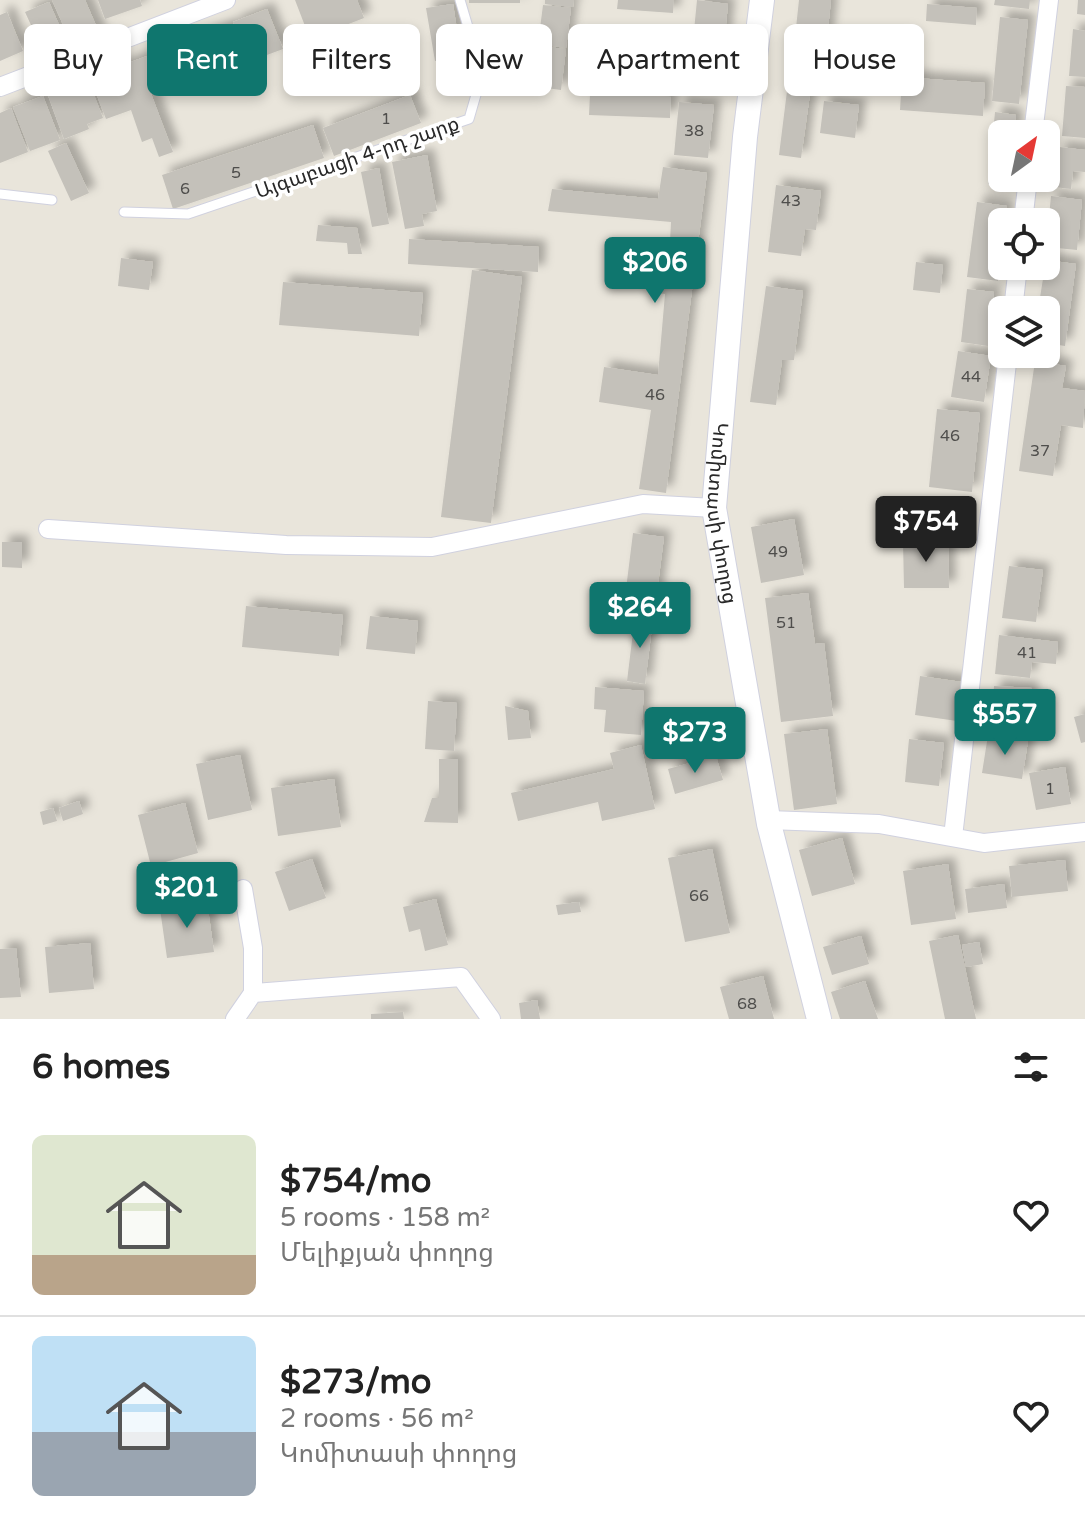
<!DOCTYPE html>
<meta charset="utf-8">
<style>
:root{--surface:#fff;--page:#f2f2f2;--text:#222;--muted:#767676;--line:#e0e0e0;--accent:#0f766e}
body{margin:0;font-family:"Varela Round","Noto Sans Armenian",sans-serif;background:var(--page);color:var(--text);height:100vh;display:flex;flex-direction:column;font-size:30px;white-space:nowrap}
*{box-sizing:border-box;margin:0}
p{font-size:26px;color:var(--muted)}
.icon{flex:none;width:44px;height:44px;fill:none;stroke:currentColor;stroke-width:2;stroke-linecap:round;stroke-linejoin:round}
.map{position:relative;height:1019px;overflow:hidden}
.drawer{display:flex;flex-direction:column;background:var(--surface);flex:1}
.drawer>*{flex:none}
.top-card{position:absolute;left:24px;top:24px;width:1038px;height:72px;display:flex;gap:16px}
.needle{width:52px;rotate:33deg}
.controls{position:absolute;left:988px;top:120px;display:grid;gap:16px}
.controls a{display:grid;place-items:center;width:72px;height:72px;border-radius:12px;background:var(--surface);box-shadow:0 4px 12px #0003;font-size:40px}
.price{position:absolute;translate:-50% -68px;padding:0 18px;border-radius:8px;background:var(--accent);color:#fff;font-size:26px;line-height:52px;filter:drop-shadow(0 2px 4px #0008)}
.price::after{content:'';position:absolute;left:50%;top:48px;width:24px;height:18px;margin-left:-12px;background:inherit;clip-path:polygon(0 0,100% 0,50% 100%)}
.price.active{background:#222;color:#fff}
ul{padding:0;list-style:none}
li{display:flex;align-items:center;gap:24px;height:200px;padding:0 32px}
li+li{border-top:2px solid var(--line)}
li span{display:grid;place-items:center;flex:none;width:224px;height:160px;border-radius:12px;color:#555}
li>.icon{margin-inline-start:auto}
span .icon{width:96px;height:96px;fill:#fffc;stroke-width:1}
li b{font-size:34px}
h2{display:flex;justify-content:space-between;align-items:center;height:96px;padding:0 32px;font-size:34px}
.chip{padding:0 28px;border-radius:12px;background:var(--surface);box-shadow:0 4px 12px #0003;font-size:28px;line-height:72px}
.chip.active{background:var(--accent);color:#fff}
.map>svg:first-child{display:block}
.building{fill:#c4c1ba;filter:url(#shadow)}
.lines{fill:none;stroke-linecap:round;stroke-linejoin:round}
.lane-casing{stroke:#d0d1df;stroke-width:11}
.street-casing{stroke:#d0d1df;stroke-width:20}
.secondary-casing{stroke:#d0d1df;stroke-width:26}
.lane{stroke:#fff;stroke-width:9}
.street{stroke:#fff;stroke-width:18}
.secondary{stroke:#fff;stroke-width:24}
.labels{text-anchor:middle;stroke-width:7;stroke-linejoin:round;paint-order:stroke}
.number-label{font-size:16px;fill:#4f4e4c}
.street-label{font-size:20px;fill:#282828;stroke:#fff}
</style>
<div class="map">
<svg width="1085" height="1019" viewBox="0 0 1085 1019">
<defs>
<filter id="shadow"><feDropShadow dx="7" dy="-7" stdDeviation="4" flood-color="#0004"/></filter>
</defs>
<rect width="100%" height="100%" fill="#e9e5db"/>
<!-- building -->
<path class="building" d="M52 0H85L101 37 86 43 82 33 69 38Z
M98 0H140L142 6 105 19Z
M295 0H357L364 18 310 39Z
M469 0H520V3H469Z
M545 0H574L573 7 545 4Z
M618 0H674L673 13 617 9Z
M697 0 728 4 719 95 688 92Z
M799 0H831L823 77 791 74Z
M995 0H1030L1029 9 994 5Z
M1078 0H1085V15L1077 14Z
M49 2 64 36 41 47 25 12Z
M453 4 461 56 435 61 426 8Z
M927 4 977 8 976 25 926 21Z
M543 5 571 8 566 48 538 44Z
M267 9 283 49 248 62 233 22Z
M7 12 23 51 0 61V15Z
M1000 17 1028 20 1019 104 992 101Z
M232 24 244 55 227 62 230 70 214 76 199 36Z
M1073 29 1085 31V77L1069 76Z
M197 37 213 79 200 84 195 73 173 81 161 51Z
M341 45 355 82 322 95 308 58Z
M537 46 566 49 561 90 532 86Z
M158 52 170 83 150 91 173 152 159 157 152 138 142 142 131 110 106 119 90 77Z
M902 77 985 83 983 116 900 110Z
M88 80 103 118 87 124 89 129 64 139 48 95Z
M1066 86 1085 87V138L1062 136Z
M787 91 810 94 801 158 779 155Z
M590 94 671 97 670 118 589 115Z
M410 95 421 123 334 156 323 128Z
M43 96 60 140 30 151 13 107Z
M824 101 859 105 855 138 820 133Z
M679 102 714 105 708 158 674 155Z
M11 108 28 152 0 163V113Z
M995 112 1016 115 1014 134H1002V178H1010L1009 186 988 184Z
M313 125 324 158 173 209 162 175Z
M66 143 89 193 71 201 48 151Z
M1059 147 1085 150V172L1073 171 1071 189 1054 187Z
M427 155 437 211 422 214 424 226 405 229 392 162Z
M663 167 707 173 666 493 639 489 651 410 599 402 604 367 658 375 665 294 651 292 653 260 669 262 671 222 548 211 552 189 658 199Z
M379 168 389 224 372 227 361 172Z
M776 185 821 191 816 230 805 229 801 256 768 252Z
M1051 196 1082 200 1077 250 1046 247Z
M977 202 1007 206 1005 222H1002L998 281 967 277Z
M318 225 357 228 362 254H348L347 243 316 241Z
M409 239 539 247 538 272 408 264Z
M121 258 153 262 149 290 118 286Z
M1046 260 1076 264 1065 346 1046 343V310H1038Z
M916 262 943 265 940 293 913 290Z
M472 270 522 277 491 523 441 517Z
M283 282 423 293 419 336 279 325Z
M766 286 803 291 794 360H782L776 405 750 402Z
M967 289 994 292 988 346 961 342Z
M958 351 991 356 984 402 951 397Z
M1035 361 1066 366 1062 388 1085 391 1083 428 1061 425 1053 476 1019 471Z
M937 409 980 413 972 492 929 487Z
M794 519 804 575 761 583 751 527Z
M633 533 664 537 654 616 623 613Z
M948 540 949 588H904L903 541Z
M2 542H22V568L2 567Z
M1009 566 1043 570 1036 622 1002 618Z
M808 593 815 644 824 643 833 716 781 722 765 598Z
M246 606 343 615 339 656 242 647Z
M370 616 418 621 415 654 366 649Z
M635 616 653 619 645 684 627 681Z
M999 635 1058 642 1056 664 1032 662 1030 678 995 674Z
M920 676 962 682 957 721 915 715Z
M994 686 1032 688 1029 727 991 724Z
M595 687 644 691 641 735 604 732 606 710 594 709Z
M428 701 457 703 454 751 425 749Z
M505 706 528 711 531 738 508 740Z
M1085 714V742L1081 743 1074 717Z
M827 729 837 804 794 810 784 734Z
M988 735 1028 741 1022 779 982 773Z
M909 739 944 743 939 786 905 782Z
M641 745 655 809 602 821 598 802 518 821 511 793 614 769 610 753Z
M240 755 252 810 208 820 196 764Z
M716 756 723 780 675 794 668 769Z
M439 759H458V823L424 822 432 798H439Z
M1065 767 1071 804 1036 810 1029 773Z
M334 779 341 827 278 836 271 788Z
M79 801 83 814 63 821 59 808Z
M185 803 198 853 151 866 138 815Z
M53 808 57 821 43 825 40 812Z
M842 838 855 884 812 896 799 850Z
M712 849 730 933 685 942 668 858Z
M312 859 326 898 289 911 275 872Z
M1065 860 1068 891 1012 897 1009 866Z
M948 864 956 919 911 925 903 871Z
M1004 884 1007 908 968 913 965 889Z
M436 899 448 945 425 951 420 929 409 932 403 907Z
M207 902 214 952 167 958 160 909Z
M579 902 581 912 558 915 556 905Z
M958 935 976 1019H945L929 941Z
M861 936 869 964 832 975 823 947Z
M979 942 983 964 966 967 962 945Z
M90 943 94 989 49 993 45 947Z
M16 948 21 997 0 998V949Z
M763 976 774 1019H729L720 987Z
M865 981 878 1019H840L831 992Z
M537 1000 540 1019H521L519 1003Z
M403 1012 404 1019H371V1014Z"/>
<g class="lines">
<defs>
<path id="lane" d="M0 194 52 200
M124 212 188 214 469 119 482 74 460 0"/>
<path id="street" d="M0 87 226 0
M1033 134 1049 0
M1023 222 1028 178
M1013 310 1018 266
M48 529 286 545 432 547 643 504 714 508
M768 820 879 824 984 843 1085 832
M953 837 1008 354
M243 889 253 948V993
M235 1019 253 993 461 977 491 1019"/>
<g id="secondary">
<path id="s1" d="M762 0 745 137 714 508 769 824 819 1019"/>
</g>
</defs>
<!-- lane casing -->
<use href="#lane" class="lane-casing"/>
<!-- street casing -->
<use href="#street" class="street-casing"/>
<!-- secondary casing -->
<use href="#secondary" class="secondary-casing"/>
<!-- lane -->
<use href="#lane" class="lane"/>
<!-- street -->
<use href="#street" class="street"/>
<!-- secondary -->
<use href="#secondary" class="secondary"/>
</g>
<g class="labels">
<!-- number labels -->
<g class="number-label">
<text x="386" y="124">1</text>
<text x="694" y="136">38</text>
<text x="236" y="178">5</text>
<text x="185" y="194">6</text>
<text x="791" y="206">43</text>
<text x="971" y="382">44</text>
<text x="655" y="400">46</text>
<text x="950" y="441">46</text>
<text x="1040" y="456">37</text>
<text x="778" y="557">49</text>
<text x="786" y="628">51</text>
<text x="1027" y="658">41</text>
<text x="1050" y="794">1</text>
<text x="699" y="901">66</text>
<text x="747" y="1009">68</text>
</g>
<!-- street labels -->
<g class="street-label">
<text transform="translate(357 157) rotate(-19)" y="7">Այգաբացի 4-րդ շարք</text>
<text dy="7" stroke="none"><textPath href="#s1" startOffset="516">Կոմիտասի փողոց</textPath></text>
</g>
</g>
</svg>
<div class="controls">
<a><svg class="needle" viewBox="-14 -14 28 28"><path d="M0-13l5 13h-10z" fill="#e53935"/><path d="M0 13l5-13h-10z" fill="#767676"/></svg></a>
<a><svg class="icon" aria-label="locate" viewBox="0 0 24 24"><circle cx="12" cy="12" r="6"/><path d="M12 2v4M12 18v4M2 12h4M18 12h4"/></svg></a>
<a><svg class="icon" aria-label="layers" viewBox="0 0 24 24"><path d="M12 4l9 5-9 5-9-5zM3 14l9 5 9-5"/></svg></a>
</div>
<b class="price" style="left:655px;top:305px">$206</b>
<b class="price active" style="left:926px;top:564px">$754</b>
<b class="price" style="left:640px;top:650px">$264</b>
<b class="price" style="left:1005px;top:757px">$557</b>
<b class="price" style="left:695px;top:775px">$273</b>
<b class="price" style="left:187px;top:930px">$201</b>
<div class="top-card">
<a class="chip">Buy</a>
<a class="chip active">Rent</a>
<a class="chip">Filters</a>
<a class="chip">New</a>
<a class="chip">Apartment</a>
<a class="chip">House</a>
</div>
</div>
<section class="drawer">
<h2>6 homes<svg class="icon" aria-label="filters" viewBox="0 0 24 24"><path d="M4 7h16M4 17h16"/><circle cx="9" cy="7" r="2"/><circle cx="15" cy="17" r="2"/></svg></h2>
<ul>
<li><span style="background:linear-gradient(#dfe7d0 75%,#b9a48a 0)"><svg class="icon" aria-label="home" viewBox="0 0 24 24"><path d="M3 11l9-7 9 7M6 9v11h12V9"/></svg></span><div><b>$754/mo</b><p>5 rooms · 158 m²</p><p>Մելիքյան փողոց</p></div><svg class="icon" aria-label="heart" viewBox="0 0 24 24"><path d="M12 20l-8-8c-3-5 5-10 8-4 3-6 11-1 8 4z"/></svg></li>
<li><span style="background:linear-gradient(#bfe0f5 60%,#9aa5b1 0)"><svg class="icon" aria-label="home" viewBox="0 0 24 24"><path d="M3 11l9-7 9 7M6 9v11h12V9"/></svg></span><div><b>$273/mo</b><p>2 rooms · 56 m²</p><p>Կոմիտասի փողոց</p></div><svg class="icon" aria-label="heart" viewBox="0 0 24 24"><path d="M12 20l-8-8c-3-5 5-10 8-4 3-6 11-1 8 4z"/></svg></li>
</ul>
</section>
